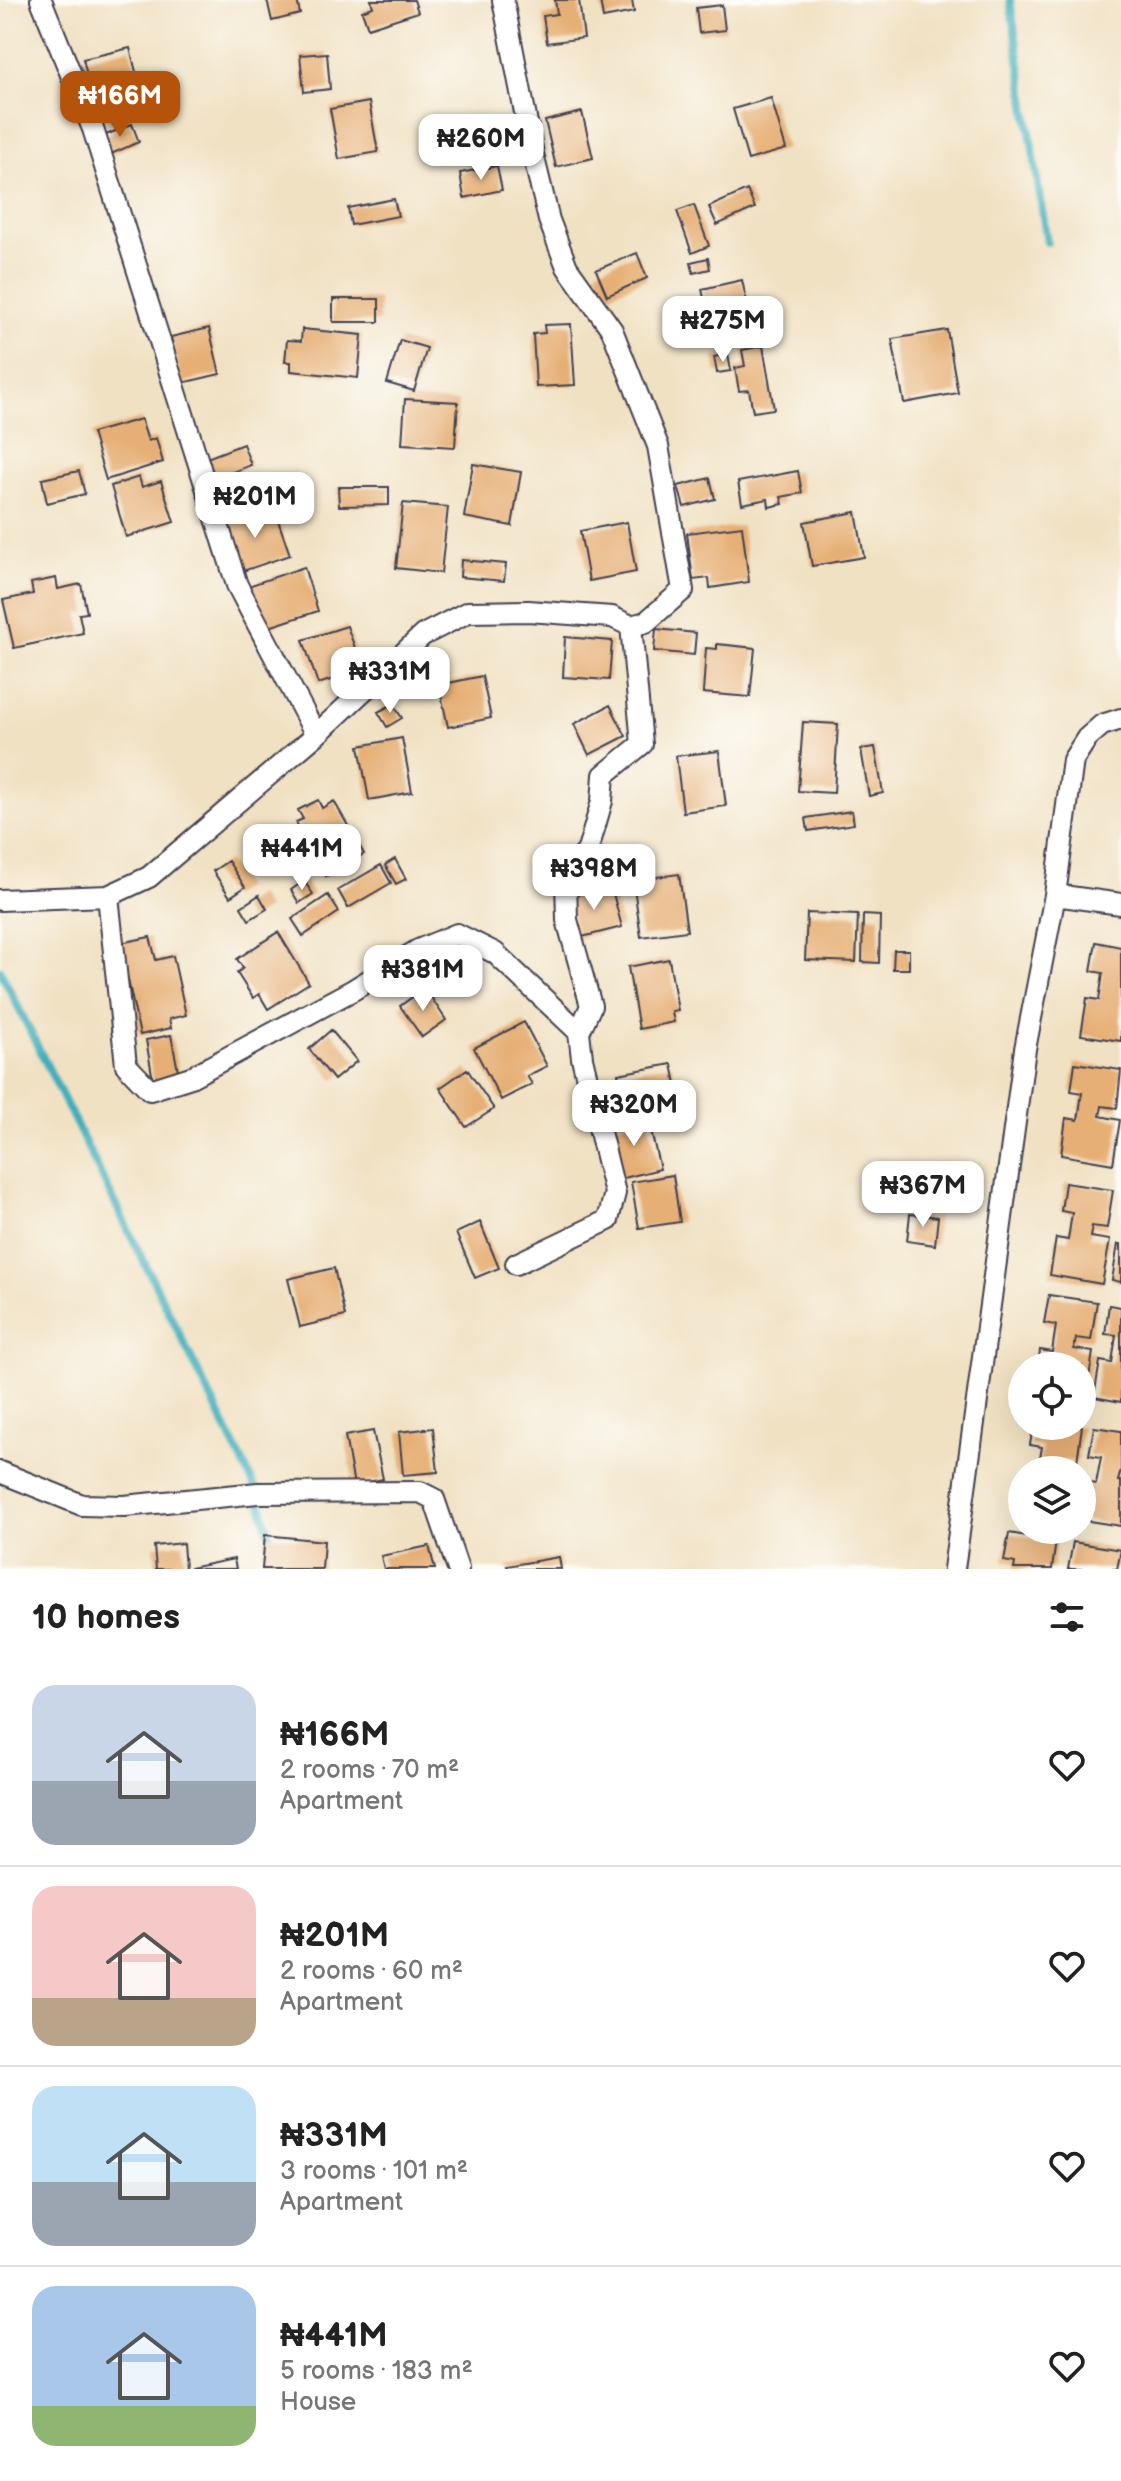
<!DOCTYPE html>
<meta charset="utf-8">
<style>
:root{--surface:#fff;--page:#f6f6f6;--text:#222;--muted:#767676;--line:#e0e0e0;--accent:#b45309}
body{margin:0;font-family:"Balsamiq Sans",sans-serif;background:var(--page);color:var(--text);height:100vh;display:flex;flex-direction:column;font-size:30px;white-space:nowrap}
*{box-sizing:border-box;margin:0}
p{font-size:26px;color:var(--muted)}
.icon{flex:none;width:44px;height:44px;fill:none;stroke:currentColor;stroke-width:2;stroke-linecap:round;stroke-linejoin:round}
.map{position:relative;height:1569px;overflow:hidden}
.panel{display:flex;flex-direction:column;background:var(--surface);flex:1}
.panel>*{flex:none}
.controls{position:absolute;left:1008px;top:1352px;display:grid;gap:16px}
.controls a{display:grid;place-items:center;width:88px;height:88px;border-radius:50%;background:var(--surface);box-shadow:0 8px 32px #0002;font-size:40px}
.price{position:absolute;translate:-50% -68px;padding:0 18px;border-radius:16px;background:#fff;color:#222;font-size:26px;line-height:52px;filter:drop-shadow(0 2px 4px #0008)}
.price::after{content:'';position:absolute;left:50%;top:48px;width:24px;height:18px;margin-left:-12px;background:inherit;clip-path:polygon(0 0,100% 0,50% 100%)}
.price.on{background:var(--accent);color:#fff}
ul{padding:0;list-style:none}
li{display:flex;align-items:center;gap:24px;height:200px;padding:0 32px}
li+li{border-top:2px solid var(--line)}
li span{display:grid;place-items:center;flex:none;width:224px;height:160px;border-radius:24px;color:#555}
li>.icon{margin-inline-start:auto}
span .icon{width:96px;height:96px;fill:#fffc;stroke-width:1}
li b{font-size:34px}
h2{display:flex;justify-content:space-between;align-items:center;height:96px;padding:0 32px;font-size:34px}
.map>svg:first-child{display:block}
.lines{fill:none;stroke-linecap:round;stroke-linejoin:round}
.stream{stroke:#40afbc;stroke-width:8}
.building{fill:#e6af75}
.minor-casing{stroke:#413f4f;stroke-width:24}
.minor{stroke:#fff;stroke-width:20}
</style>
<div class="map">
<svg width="1121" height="1569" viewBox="0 0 1121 1569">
<rect width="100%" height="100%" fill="#fdfcf7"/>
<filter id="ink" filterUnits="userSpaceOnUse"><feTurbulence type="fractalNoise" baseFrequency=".0125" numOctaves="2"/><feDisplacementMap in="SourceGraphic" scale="16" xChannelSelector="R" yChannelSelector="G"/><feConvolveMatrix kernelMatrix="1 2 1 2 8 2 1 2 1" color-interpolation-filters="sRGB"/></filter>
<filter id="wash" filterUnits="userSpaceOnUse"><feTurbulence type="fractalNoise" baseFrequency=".006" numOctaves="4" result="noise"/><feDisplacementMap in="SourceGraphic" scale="32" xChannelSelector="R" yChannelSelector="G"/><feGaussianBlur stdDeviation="1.8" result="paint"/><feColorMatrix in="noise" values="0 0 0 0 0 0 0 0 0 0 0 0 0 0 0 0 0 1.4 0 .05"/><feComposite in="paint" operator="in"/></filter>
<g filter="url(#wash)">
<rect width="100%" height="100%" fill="#f1e1c3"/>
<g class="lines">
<!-- stream -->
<path class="stream" d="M1010 0 1047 242
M0 970 258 1493 272 1545"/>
</g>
<g id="blocks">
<!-- building -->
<path class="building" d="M267 0H297L300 14 272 21Z
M371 0H414L418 12 368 28 362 11 373 7Z
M555 0H579L584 38 547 43 543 16 557 14Z
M600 0H632L634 12 603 18Z
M722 5 725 30 699 33 696 8Z
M130 48 140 88 93 100 83 59Z
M327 53 330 89 304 92 300 55Z
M771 98 786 149 748 160 733 109Z
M369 102 378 152 339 159 330 109Z
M582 112 593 158 556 167 545 121Z
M132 124 139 142 109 155 101 137Z
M497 166 502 190 464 198 460 173Z
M747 190 755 208 717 225 709 207Z
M394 199 398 216 351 225 348 208Z
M694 205 709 246 692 253 677 211Z
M637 253 647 278 607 296 596 270Z
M708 258 710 269 693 273 691 262Z
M742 280 749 312 699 323 695 306 705 303 702 289Z
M333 299H379V322H333Z
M571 324 575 385 536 387 533 334 545 333 544 325Z
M209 328 220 374 182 383 171 337Z
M302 329 362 335 358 378 291 371V362H285L287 340 301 341Z
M947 330 958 393 904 403 892 339Z
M400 340 427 348 414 391 387 383Z
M763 346 774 409 753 412 749 390 739 391 735 368 745 366 742 350Z
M728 354 731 371 717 373 714 357Z
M405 399 458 402 455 447 402 444Z
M141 419 148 441 156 438 163 462 106 480 92 433Z
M243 444 251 465 207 482 199 461Z
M473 464 521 472 512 526 464 517Z
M79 471 85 494 47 503 42 479Z
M798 471 802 493 781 497 783 504 769 507 768 499 742 504 738 482Z
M139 477 142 487 161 481 174 522 126 537 111 486Z
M710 478 715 499 684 507 678 486Z
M338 487H389V505L339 506Z
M403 503 448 507 441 573 396 568Z
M273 506 290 555 237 573 220 524Z
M856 512 864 557 812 566 804 522Z
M627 522 636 572 589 581 580 531Z
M742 526 749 582 710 588 709 578 693 580 687 533Z
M461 560 506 564 504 581 460 577Z
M304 567 318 611 263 629 248 586Z
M56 578 58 589 81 584 87 613 79 614 83 633 14 648 3 600 33 594 31 583Z
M347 626 355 648 345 652 352 673 318 684 303 640Z
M656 629 696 633 694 655 654 651Z
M565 637 612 641 609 680 563 677Z
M717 644 755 648 750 697 703 693 706 648 717 649Z
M482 676 491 718 448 727 439 685Z
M393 704 402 718 387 727 378 712Z
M610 705 626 736 589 755 574 724Z
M803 722 838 724 834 793 798 791Z
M402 738 412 792 369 800 359 746Z
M875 747 883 793 869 796 861 749Z
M719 751 726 806 683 812 676 756Z
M318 800 322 808 334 801 364 854 326 876 296 822 303 819 298 810Z
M852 811 854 824 808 831 806 818Z
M395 859 406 879 396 884 385 865Z
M228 861 245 887 230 897 213 871Z
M381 865 391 883 348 908 338 890Z
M679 874 687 931 641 937 633 880Z
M304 881 313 894 299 903 291 890Z
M611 886 622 927 578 938 567 897Z
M259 895 267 909 249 920 241 907Z
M328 895 339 912 303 936 292 919Z
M807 913 858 915 856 962 805 960Z
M863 915 880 916 879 963 862 962Z
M278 932 309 983 268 1009 259 994 253 998 237 973 243 968 237 959Z
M150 937 156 960 173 956 186 1015 169 1019 171 1028 140 1035 120 943Z
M1096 942 1121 947V1041L1081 1035 1087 998 1099 1000 1103 973 1091 971Z
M894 950H909V969H893Z
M669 959 678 1011 672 1012 674 1022 639 1029 628 967Z
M425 988 446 1020 422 1037 400 1006Z
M524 1022 547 1066 527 1076 532 1084 501 1100 474 1048Z
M331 1030 357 1061 334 1080 309 1049Z
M171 1035 179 1076 153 1080 146 1040Z
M1075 1063 1121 1070 1117 1108 1102 1106 1100 1116 1120 1120 1113 1164 1061 1155 1066 1118 1078 1120 1082 1093 1071 1091Z
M672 1064 680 1104 625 1114 618 1074Z
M467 1069 494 1109 466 1127 440 1088Z
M648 1118 660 1169 620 1179 608 1128Z
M673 1175 680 1222 639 1228 631 1182Z
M1065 1183 1113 1190 1107 1228 1092 1226 1090 1237 1110 1240 1102 1284 1050 1275 1056 1238 1068 1240 1072 1213 1061 1211Z
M910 1214 938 1217 935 1245 907 1241Z
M480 1222 499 1268 475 1278 456 1233Z
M1118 1244H1121V1282L1112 1280Z
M334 1268 345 1316 300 1327 288 1279Z
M1049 1295 1097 1302 1091 1340 1076 1338 1074 1349 1093 1352 1086 1396 1082 1395V1366H1038L1040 1350 1052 1352 1056 1325 1044 1323Z
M1109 1305 1121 1307V1402L1094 1397 1100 1361 1112 1363 1116 1335 1105 1334Z
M1033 1426H1082L1077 1462 1061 1460 1060 1470H1038L1042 1447 1030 1445Z
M1094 1427 1121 1431V1470L1118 1481H1121V1526L1082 1520 1085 1482 1096 1484 1101 1457 1089 1455Z
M433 1428 438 1472 403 1475 399 1432Z
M373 1431 383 1479 354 1485 345 1436Z
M1009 1533 1056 1541 1052 1569H1014L1015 1563 1004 1561Z
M265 1535 324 1541 322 1569H262Z
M1073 1542 1121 1550 1117 1569H1068Z
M183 1543 185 1569H156L154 1546Z
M429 1546 435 1569H384L381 1556Z
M559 1557 561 1569H508L507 1566Z
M234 1559 236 1569H190V1568Z"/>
</g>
</g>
<g filter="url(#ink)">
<use href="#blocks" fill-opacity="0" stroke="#413f4f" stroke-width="2"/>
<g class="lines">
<defs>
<path id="minor" d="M41 0 93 129 237 585 316 735
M1055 895 1121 904
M108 896 126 1065 150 1090 191 1077 353 990 418 950 457 934 495 953 579 1032
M0 900 108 896 149 877 316 735 423 635 468 612 528 611 612 617 631 626 646 622 683 590 658 446 612 330 567 267 549 220 533 154 503 0
M516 1264 608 1220 615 1193 582 1058 579 1032 591 1006 567 920 566 879 588 850 602 801 604 775 642 744 631 626
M0 1472 82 1505 124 1506 258 1493 420 1492 434 1499 458 1569
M954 1569 1025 1049 1055 895 1073 760 1087 738 1102 725 1121 719"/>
</defs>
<!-- minor casing -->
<use href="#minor" class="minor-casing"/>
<!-- minor -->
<use href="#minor" class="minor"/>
</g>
</g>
</svg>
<div class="controls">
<a><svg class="icon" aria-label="locate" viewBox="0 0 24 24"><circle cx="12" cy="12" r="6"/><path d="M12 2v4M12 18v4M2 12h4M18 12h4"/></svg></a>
<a><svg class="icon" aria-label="layers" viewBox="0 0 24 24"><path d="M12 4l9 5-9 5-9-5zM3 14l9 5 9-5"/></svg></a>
</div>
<b class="price on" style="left:120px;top:139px">₦166M</b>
<b class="price" style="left:481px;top:182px">₦260M</b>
<b class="price" style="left:723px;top:364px">₦275M</b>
<b class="price" style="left:255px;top:540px">₦201M</b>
<b class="price" style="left:390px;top:715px">₦331M</b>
<b class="price" style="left:302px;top:892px">₦441M</b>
<b class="price" style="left:594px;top:912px">₦398M</b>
<b class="price" style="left:423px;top:1013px">₦381M</b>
<b class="price" style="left:634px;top:1148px">₦320M</b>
<b class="price" style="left:923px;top:1229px">₦367M</b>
</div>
<section class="panel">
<h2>10 homes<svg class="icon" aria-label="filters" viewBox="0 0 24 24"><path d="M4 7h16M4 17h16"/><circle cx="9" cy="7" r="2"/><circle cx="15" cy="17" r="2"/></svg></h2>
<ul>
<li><span style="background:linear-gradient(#c9d6e8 60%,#9aa5b1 0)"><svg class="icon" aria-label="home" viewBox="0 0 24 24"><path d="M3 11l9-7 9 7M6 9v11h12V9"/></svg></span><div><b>₦166M</b><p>2 rooms · 70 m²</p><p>Apartment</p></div><svg class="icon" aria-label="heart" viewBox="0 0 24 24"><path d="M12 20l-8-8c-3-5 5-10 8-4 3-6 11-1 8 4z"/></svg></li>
<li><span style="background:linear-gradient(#f6c9c9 70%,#b9a48a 0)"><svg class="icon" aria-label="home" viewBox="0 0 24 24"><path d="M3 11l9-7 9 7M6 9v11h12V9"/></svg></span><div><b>₦201M</b><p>2 rooms · 60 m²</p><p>Apartment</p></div><svg class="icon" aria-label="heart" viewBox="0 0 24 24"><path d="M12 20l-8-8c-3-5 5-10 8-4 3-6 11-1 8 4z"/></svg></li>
<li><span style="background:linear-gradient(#bfe0f5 60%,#9aa5b1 0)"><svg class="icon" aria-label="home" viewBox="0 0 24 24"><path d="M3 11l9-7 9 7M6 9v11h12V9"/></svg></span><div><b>₦331M</b><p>3 rooms · 101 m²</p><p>Apartment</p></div><svg class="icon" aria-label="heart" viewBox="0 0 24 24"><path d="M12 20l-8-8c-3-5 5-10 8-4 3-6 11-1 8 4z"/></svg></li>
<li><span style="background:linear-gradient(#a9c7e8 75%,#8fb573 0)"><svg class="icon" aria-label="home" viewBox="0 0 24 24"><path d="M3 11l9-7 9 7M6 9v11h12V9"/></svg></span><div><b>₦441M</b><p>5 rooms · 183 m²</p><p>House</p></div><svg class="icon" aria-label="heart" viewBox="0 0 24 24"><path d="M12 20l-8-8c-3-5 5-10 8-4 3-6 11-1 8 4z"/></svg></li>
</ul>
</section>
